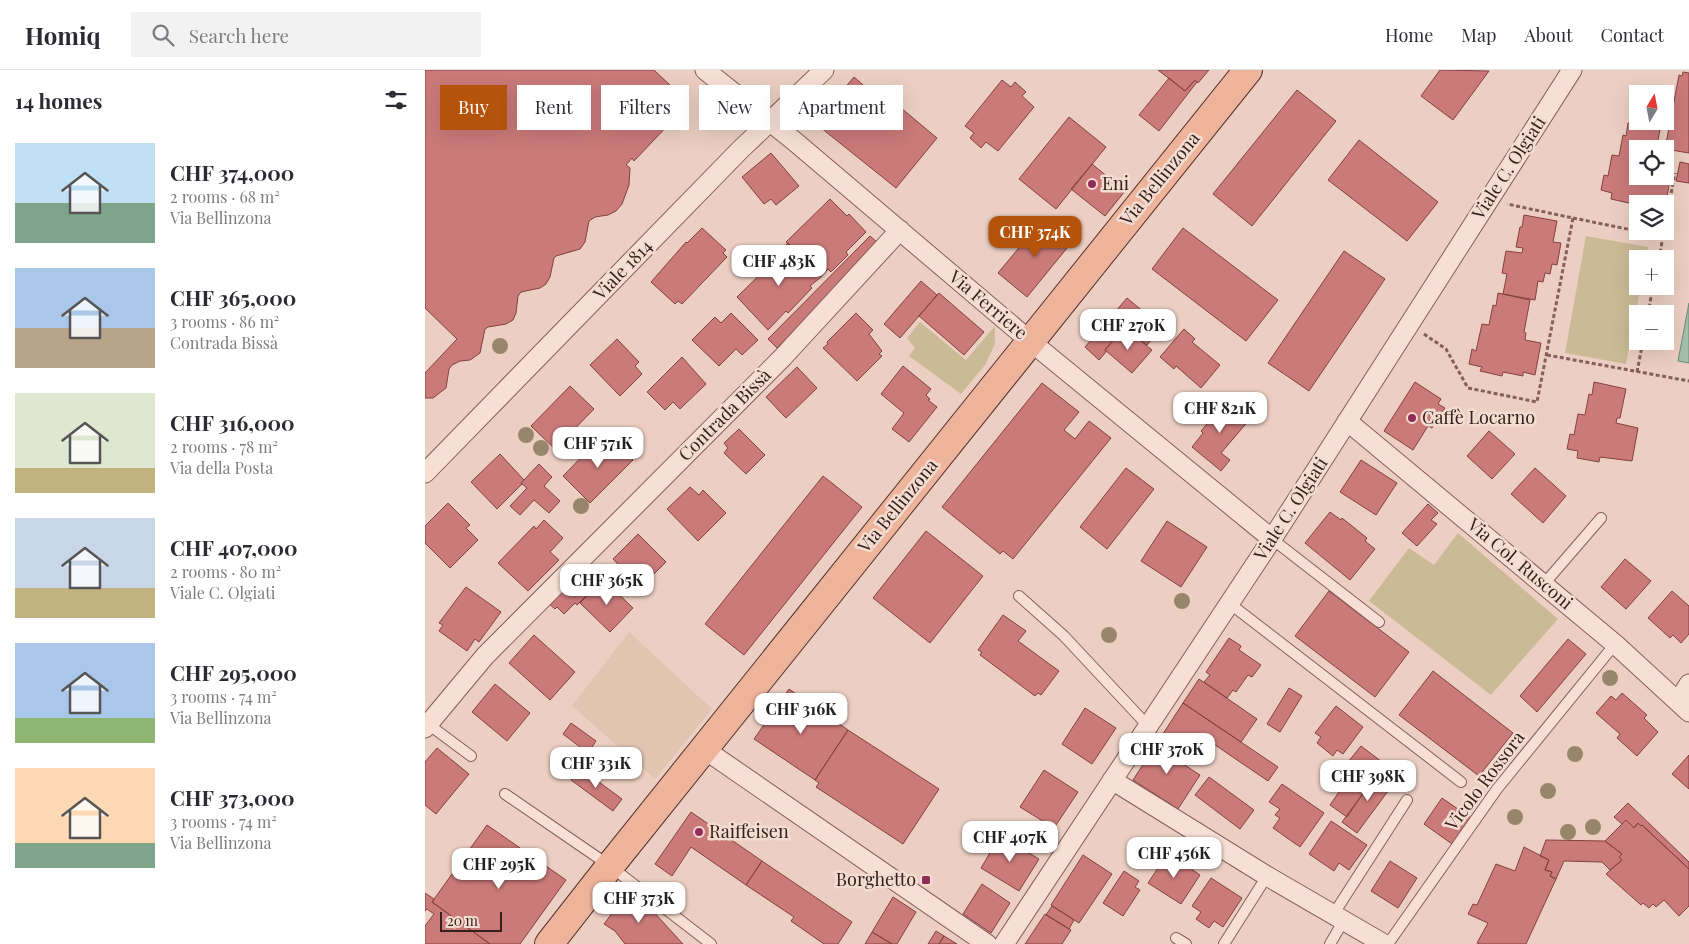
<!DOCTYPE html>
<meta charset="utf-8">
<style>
:root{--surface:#fff;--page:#f2f2f3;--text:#2b2b33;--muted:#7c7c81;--line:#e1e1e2;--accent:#b45309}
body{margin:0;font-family:"Playfair Display",serif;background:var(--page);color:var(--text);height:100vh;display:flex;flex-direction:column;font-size:19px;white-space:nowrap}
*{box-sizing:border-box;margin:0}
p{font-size:16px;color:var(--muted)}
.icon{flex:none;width:28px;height:28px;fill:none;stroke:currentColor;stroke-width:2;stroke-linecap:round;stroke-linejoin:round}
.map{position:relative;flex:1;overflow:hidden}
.drawer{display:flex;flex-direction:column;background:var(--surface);width:425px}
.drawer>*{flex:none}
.top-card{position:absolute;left:15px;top:15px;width:475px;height:45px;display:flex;gap:10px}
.needle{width:32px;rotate:10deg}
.controls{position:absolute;left:1204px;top:15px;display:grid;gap:10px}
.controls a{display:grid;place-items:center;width:45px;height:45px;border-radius:0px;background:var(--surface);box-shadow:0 5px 20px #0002;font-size:25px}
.scale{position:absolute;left:15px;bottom:12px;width:62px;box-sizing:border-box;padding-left:5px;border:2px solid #35201e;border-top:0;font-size:14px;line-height:18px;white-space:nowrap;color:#35201e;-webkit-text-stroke:4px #f4dcd1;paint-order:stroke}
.price{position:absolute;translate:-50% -42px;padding:0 11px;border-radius:10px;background:#fff;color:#222;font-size:16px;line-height:32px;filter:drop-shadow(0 1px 2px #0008)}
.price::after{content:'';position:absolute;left:50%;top:30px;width:15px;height:11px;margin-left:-8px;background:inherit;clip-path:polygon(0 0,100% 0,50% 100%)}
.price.current{background:var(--accent);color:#fff}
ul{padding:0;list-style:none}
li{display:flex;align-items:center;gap:15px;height:125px;padding:0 15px}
li span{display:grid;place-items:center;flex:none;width:140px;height:100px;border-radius:0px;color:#555}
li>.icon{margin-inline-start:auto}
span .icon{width:60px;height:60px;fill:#fffc;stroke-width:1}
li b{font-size:21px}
h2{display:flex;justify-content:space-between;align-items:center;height:60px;padding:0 15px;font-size:21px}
.pill{padding:0 18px;border-radius:0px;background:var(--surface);box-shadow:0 5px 20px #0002;font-size:18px;line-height:45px}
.pill.current{background:var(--accent);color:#fff}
header{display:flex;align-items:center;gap:30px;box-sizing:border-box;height:70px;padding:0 25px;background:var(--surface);border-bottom:1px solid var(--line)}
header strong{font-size:24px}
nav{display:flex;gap:28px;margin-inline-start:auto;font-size:18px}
.search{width:350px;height:45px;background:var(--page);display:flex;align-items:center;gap:12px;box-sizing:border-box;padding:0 18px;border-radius:0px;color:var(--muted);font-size:19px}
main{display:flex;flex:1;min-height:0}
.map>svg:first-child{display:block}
.farmland{fill:#e1c5b0}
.green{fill:#cabb96}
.water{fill:#a4bfac;stroke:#6c8c77}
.building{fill:#c97a79;stroke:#834141}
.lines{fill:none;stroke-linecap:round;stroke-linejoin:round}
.service-casing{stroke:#855f5a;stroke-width:12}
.minor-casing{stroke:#855f5a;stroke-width:21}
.primary-casing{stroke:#53302e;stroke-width:30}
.path{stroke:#855f5a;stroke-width:3;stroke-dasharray:4 2.5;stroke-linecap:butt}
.service{stroke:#f7dfd5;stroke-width:10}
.minor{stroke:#f7dfd5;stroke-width:19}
.primary{stroke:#eeb39b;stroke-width:28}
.tree{fill:#97866c}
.poi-dot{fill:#922c56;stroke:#f4dcd1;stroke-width:2}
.labels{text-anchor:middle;stroke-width:5;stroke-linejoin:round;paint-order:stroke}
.street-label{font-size:18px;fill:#35201e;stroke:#f4dcd1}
.poi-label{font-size:18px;fill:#35201e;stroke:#f4dcd1;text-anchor:start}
</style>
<header>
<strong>Homiq</strong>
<div class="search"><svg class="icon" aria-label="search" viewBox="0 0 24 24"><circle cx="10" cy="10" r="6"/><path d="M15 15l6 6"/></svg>Search here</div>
<nav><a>Home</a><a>Map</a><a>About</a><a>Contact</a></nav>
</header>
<main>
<section class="drawer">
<h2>14 homes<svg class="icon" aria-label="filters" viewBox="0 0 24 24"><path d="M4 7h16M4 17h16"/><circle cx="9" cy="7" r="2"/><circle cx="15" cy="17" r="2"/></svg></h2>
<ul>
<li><span style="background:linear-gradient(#bfe0f5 60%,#7fa58c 0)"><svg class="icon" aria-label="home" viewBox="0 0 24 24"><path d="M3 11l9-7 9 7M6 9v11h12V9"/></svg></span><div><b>CHF 374,000</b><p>2 rooms · 68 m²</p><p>Via Bellinzona</p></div></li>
<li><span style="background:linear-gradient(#a9c7e8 60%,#b9a48a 0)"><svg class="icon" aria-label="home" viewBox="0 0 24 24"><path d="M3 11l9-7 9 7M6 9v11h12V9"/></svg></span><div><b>CHF 365,000</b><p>3 rooms · 86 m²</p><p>Contrada Bissà</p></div></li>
<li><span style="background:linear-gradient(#dfe7d0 75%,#c2b280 0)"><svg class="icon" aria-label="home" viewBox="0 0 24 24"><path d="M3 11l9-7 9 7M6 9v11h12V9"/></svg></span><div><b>CHF 316,000</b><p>2 rooms · 78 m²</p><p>Via della Posta</p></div></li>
<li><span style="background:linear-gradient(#c9d6e8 70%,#c2b280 0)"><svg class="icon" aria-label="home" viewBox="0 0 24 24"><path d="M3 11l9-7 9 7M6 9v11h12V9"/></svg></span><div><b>CHF 407,000</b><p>2 rooms · 80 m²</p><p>Viale C. Olgiati</p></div></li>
<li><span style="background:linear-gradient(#a9c7e8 75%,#8fb573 0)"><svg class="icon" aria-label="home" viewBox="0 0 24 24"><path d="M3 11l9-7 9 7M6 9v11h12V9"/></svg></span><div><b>CHF 295,000</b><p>3 rooms · 74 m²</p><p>Via Bellinzona</p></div></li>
<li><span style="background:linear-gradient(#ffd9b3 75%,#7fa58c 0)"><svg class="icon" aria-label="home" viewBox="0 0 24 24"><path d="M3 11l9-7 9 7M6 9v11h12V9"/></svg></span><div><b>CHF 373,000</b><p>3 rooms · 74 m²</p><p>Via Bellinzona</p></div></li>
</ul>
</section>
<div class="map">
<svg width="1264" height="874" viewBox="0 0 1264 874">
<rect width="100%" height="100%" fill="#eccfc2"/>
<!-- farmland -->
<path class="farmland" d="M204 562 287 639 230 709 147 636Z"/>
<!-- green -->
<path class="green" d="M1161 166 1223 177 1221 189H1212V216H1216L1201 294 1140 283Z
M495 252 541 290 570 256V274L560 295 536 324 484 286 490 278 482 268Z
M1033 463 1133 549 1066 625 944 531 984 478 1009 495Z"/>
<!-- water -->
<path class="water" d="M1264 233V293L1253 291Z"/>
<!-- building -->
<path class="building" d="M0 0H229L264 33 209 91 207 88 201 95 205 98 204 115 197 134 191 141 183 145 170 147 164 151 160 172 155 179 131 186 129 188 125 207 121 214 115 218 96 222 93 226 91 243 88 250 81 254 63 257 60 259 55 283 45 290 35 291 27 295 24 299 21 318 8 328H0V303L32 269 0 238Z
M733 0H784L773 13 770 10 760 21Z
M1015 0 1064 1 1028 50 996 26Z
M1258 2 1264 3V83L1240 79 1254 5 1257 6Z
M429 7 470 43 476 38 512 68 471 118 390 53Z
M744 8 760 21 770 10 772 12 734 61 714 45Z
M577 10 586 17 590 12 601 22 597 26 609 37 573 81 561 72 556 78 545 68 549 63 540 56Z
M872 20 911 51 827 156 788 124Z
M644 47 681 77 631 139 594 109Z
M1203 53 1235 60 1231 79H1212V106H1240V97L1247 99 1241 132 1209 128 1208 134 1186 129 1187 123 1176 120 1179 105 1183 106 1187 85 1194 86 1198 65 1201 66Z
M934 70 1013 132 982 171 903 110Z
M346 83 374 116 351 135 346 129 339 134 317 107Z
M1255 92 1264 94V113L1251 111Z
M667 94 700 121 680 146 646 119Z
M405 129 422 146 424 144 441 162 421 182 423 185 406 202 403 199 396 207 361 172Z
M1099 145 1132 151 1128 172 1136 173 1132 195 1127 194 1125 204 1120 203 1118 212 1113 211 1110 230 1078 224 1082 204 1077 203 1081 181 1097 183 1098 178 1091 177 1095 157H1097Z
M618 149 647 172 602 227 573 203Z
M277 158 301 180 298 183 302 187 257 234 253 231 250 234 226 212 261 172 262 173Z
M758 158 853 230 821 271 727 199Z
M445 166 454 174 352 278 343 269Z
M363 173 396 207 385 216 387 218 363 243 361 241 343 260 312 227 358 182 355 180Z
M919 181 960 209 884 321 843 293Z
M496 211 512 225 475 268 459 254Z
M514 223 559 262 539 285 494 246Z
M1073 223 1105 230 1099 262 1101 263 1100 270 1116 273 1110 305 1098 302V306L1078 302 1077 306 1055 301 1057 297 1044 294 1047 279 1051 281 1057 254 1064 255 1068 235 1071 236Z
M702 228 737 257 722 275 710 266 706 271 695 262 680 280 681 282 674 290 660 277Z
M306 243 333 270 317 285 311 279 294 296 267 270 290 247 296 253Z
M431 243 448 260 444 264 457 281 454 284 457 286 432 311 398 278 403 274 402 272Z
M759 259 770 269 767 272 795 295 776 318 751 296 749 299 735 287Z
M695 262 706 271 710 266 727 280 707 303 680 280Z
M192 269 214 292 210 296 217 304 195 326 165 295Z
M257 287 281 314 255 339 248 332 240 340 222 322Z
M478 296 506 319 501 325 505 329 503 330 512 337 484 372 467 359 479 343 456 324Z
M372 297 392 318 361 348 341 327Z
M990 312 1016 329 1013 334 1020 338 1007 358 1003 356 988 380 959 361Z
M1169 312 1201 319 1195 348H1192L1191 353 1213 358 1207 391 1175 387 1174 392 1152 388 1153 381 1142 379 1145 364 1149 365 1153 344 1160 345 1164 324 1167 325Z
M617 313 654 342 639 360 650 369 664 351 686 368 588 489 578 481 575 484 517 437Z
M145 316 169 339 130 379 106 356Z
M802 330 825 349 796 383 805 390 796 401 767 377 778 363 776 361Z
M314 359 340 385 321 404 299 383 303 378 299 373Z
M1064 361 1090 384 1067 409 1042 386Z
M187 369 208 390 165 433 138 406 173 370 179 376Z
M75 384 99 410 96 413 97 414 72 439 46 412Z
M936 390 972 413 951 445 915 422Z
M114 394 127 407 119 416 135 431 124 443 109 430 95 445 85 436 102 418 96 413Z
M701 398 729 419 682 479 655 457Z
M1110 398 1141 426 1118 453 1086 424Z
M398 406 437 437 319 585 280 554Z
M265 417 274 425 278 420 301 443 273 471 242 439Z
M23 433 45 455 41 458 53 470 25 498 0 473V456Z
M1003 434 1013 443 1006 450 1012 454 992 476 977 463Z
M905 442 916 450 917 448 942 468 940 471 950 479 925 510 880 473Z
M119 450 138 468 125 482 134 490 103 521 73 493 109 456 111 459Z
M742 451 782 477 756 517 716 491Z
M501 461 558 506 505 573 448 528Z
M213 464 241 492 216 517 188 489Z
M1200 489 1226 511 1201 539 1176 517Z
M153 498 171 516 152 535 150 533 139 544 132 537 130 539 121 531Z
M178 509 208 538 185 562 155 533Z
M41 517 76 542 54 572 50 569 42 581 14 561 18 555 14 553Z
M904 521 984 582 950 627 870 566Z
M1247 521 1264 536V564L1256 573 1248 565 1245 568 1223 548Z
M578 545 601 561 593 571 634 601 616 625 613 623 610 626 555 585 557 582 553 580Z
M109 565 150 602 125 630 84 593Z
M804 568 816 576 814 580 836 595 827 607 823 605 811 622 808 620 802 628 779 612 785 605 781 602Z
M1143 569 1161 584 1112 642 1095 626Z
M1008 601 1088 663 1054 706 974 645Z
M774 609 832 649 816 672 758 633Z
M70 614 105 643 82 671 47 642Z
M864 618 877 626 855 662 842 654Z
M364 619 423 660 390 710 329 669Z
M1197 623 1222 645 1219 648 1233 662 1212 686 1192 668 1195 664 1171 643 1186 626 1191 630Z
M758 633 853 697 843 711 774 664 763 680 755 674 751 681 734 670Z
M911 636 938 657 918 684 912 680 908 686 892 673 896 667 890 663Z
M660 638 691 658 667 694 637 674Z
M146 653 171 671 163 683 138 664Z
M423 660 514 719 478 774 391 717 394 713 390 710Z
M734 670 753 682 749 688 775 705 753 739 708 710Z
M936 676 961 695 947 711 923 692Z
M12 678 44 704 11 744 0 735V692Z
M1264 685V719L1247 704Z
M155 698 197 729 188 741 146 710Z
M619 700 653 722 629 758 595 737Z
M954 702 969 713 932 763 917 752Z
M784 707 829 740 815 759 770 725Z
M923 709 940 720 922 747 905 735Z
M857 714 899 743 875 777 848 758 855 748 850 745 855 739 844 732Z
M1017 728 1046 748 1027 774 999 754Z
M1203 733 1264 792V799L1217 755 1216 756 1213 753 1209 758 1201 750 1197 754 1189 747Z
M266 742 337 791 321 815 266 777 247 806 230 794Z
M1201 750 1209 758 1213 753 1216 756 1217 755 1264 799V836L1254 846 1239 830 1231 837 1228 834 1224 838 1218 833 1216 835 1181 804 1197 790 1194 787 1197 784 1180 771Z
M906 751 942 775 924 800 914 793 909 801 884 784Z
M62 755 141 810 95 874H65L7 832Z
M575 766 614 789 594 821 556 798Z
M1121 770 1180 771 1197 784 1194 787 1197 790 1185 800 1177 792 1139 791 1131 809 1125 806 1127 802 1120 800 1124 790 1115 786Z
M1099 777 1124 790 1120 800 1127 802 1125 806 1131 809 1101 874H1055L1052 873 1063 853 1043 844 1048 834 1052 835 1071 794 1090 801Z
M743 783 775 805 756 834 723 813Z
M658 785 687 804 654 853 626 835Z
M337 791 427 852 413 874H399L366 851 369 847 321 815Z
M965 791 992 808 973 838 946 821Z
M699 801 714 811 710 817 715 820 698 846 678 833Z
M786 808 817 828 798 857 789 851 784 858 771 849 776 842 767 836Z
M557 814 585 833 566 863 538 844Z
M203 822 225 838 258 874H200L190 861 179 854Z
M0 823 9 829 7 832 65 874H0V856L9 844 2 839 0 841Z
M468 827 491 842 472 874H467L447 862Z
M627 836 649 850 644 859 621 845Z
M620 844 646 860 637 874H600Z
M511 861 519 866 514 874H503Z
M447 862 467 874H440Z
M519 866 532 874H514Z"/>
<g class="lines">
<defs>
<path id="service" d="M847 469 954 552
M1119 514 1176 448
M594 526 639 566 723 656
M804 533 1036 712
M3 654 46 686
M80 724 185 796 286 874
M908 845 982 730
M751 868 761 874
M799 874 842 806
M905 874 919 850
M963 874 1072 719 1190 574"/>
<path id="minor" d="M280 0 368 70 605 271 847 469
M922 351 1190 574 1264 642
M0 403 315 80 399 0
M1253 632 1264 614
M0 658 60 586 358 287 475 160
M279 679 562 874
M687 710 842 806 959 874
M579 874 847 469 1147 0"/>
<path id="primary" d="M124 874 185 796 823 0"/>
</defs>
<!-- service casing -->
<use href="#service" class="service-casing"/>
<!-- minor casing -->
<use href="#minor" class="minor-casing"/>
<!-- primary casing -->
<use href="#primary" class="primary-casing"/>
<!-- path -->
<path class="path" d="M1148 148 1212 161
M1240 155 1250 103
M1213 161 1238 166 1239 161
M1234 189 1238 166
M1223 244 1228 216
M999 264 1021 279 1043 318 1112 332 1148 148 1082 134
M1122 285 1264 311
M1212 302 1218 271"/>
<!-- service -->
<use href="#service" class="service"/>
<!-- minor -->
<use href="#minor" class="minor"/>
<!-- primary -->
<use href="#primary" class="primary"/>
</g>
<!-- trees -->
<g class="tree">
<circle cx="75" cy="276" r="8"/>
<circle cx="101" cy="365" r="8"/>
<circle cx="116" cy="378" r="8"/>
<circle cx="156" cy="436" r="8"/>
<circle cx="757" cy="531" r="8"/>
<circle cx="684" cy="565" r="8"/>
<circle cx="1185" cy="608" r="8"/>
<circle cx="1150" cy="684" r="8"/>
<circle cx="1123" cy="721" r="8"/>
<circle cx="1090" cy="747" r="8"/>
<circle cx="1168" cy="757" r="8"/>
<circle cx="1143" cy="762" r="8"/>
</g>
<!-- markers -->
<g class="poi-dot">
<circle cx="667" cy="114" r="5"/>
<circle cx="987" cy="348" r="5"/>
<circle cx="274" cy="762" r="5"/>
<rect x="496" y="805" width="10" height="10" rx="2.5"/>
</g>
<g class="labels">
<!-- street labels -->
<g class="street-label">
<text transform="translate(1084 98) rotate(-57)" y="6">Viale C. Olgiati</text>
<text transform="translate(735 109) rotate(-51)" y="6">Via Bellinzona</text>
<text transform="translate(198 200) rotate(-46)" y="6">Viale 1814</text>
<text transform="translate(563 235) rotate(40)" y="6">Via Ferriere</text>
<text transform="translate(300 345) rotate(-45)" y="6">Contrada Bissà</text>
<text transform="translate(473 436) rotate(-51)" y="6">Via Bellinzona</text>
<text transform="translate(866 439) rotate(-57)" y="6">Viale C. Olgiati</text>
<text transform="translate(1095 494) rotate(40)" y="6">Via Col. Rusconi</text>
<text transform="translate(1060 711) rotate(-53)" y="6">Vicolo Rossora</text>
</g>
<!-- poi labels -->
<g class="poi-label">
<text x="677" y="120">Eni</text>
<text x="997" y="354">Caffè Locarno</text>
<text x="284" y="768">Raiffeisen</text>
<text x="491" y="816" text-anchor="end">Borghetto</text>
</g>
</g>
</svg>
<div class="controls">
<a><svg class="needle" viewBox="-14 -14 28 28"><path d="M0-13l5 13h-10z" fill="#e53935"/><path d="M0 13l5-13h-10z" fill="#7c7c81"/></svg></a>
<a><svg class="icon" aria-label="locate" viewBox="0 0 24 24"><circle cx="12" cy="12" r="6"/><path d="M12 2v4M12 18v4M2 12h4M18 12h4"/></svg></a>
<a><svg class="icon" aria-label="layers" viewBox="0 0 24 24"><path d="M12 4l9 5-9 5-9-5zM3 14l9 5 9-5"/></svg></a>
<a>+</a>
<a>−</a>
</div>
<div class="scale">20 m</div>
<b class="price current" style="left:610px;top:188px">CHF 374K</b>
<b class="price" style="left:354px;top:217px">CHF 483K</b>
<b class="price" style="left:703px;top:281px">CHF 270K</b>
<b class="price" style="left:795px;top:364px">CHF 821K</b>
<b class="price" style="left:173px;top:399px">CHF 571K</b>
<b class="price" style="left:182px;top:536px">CHF 365K</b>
<b class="price" style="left:376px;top:665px">CHF 316K</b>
<b class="price" style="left:742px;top:705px">CHF 370K</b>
<b class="price" style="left:171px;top:719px">CHF 331K</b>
<b class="price" style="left:943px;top:732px">CHF 398K</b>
<b class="price" style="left:585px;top:793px">CHF 407K</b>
<b class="price" style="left:749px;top:809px">CHF 456K</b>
<b class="price" style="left:74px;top:820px">CHF 295K</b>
<b class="price" style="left:214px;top:854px">CHF 373K</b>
<div class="top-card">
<a class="pill current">Buy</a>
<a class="pill">Rent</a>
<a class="pill">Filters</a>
<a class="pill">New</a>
<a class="pill">Apartment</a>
</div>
</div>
</main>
